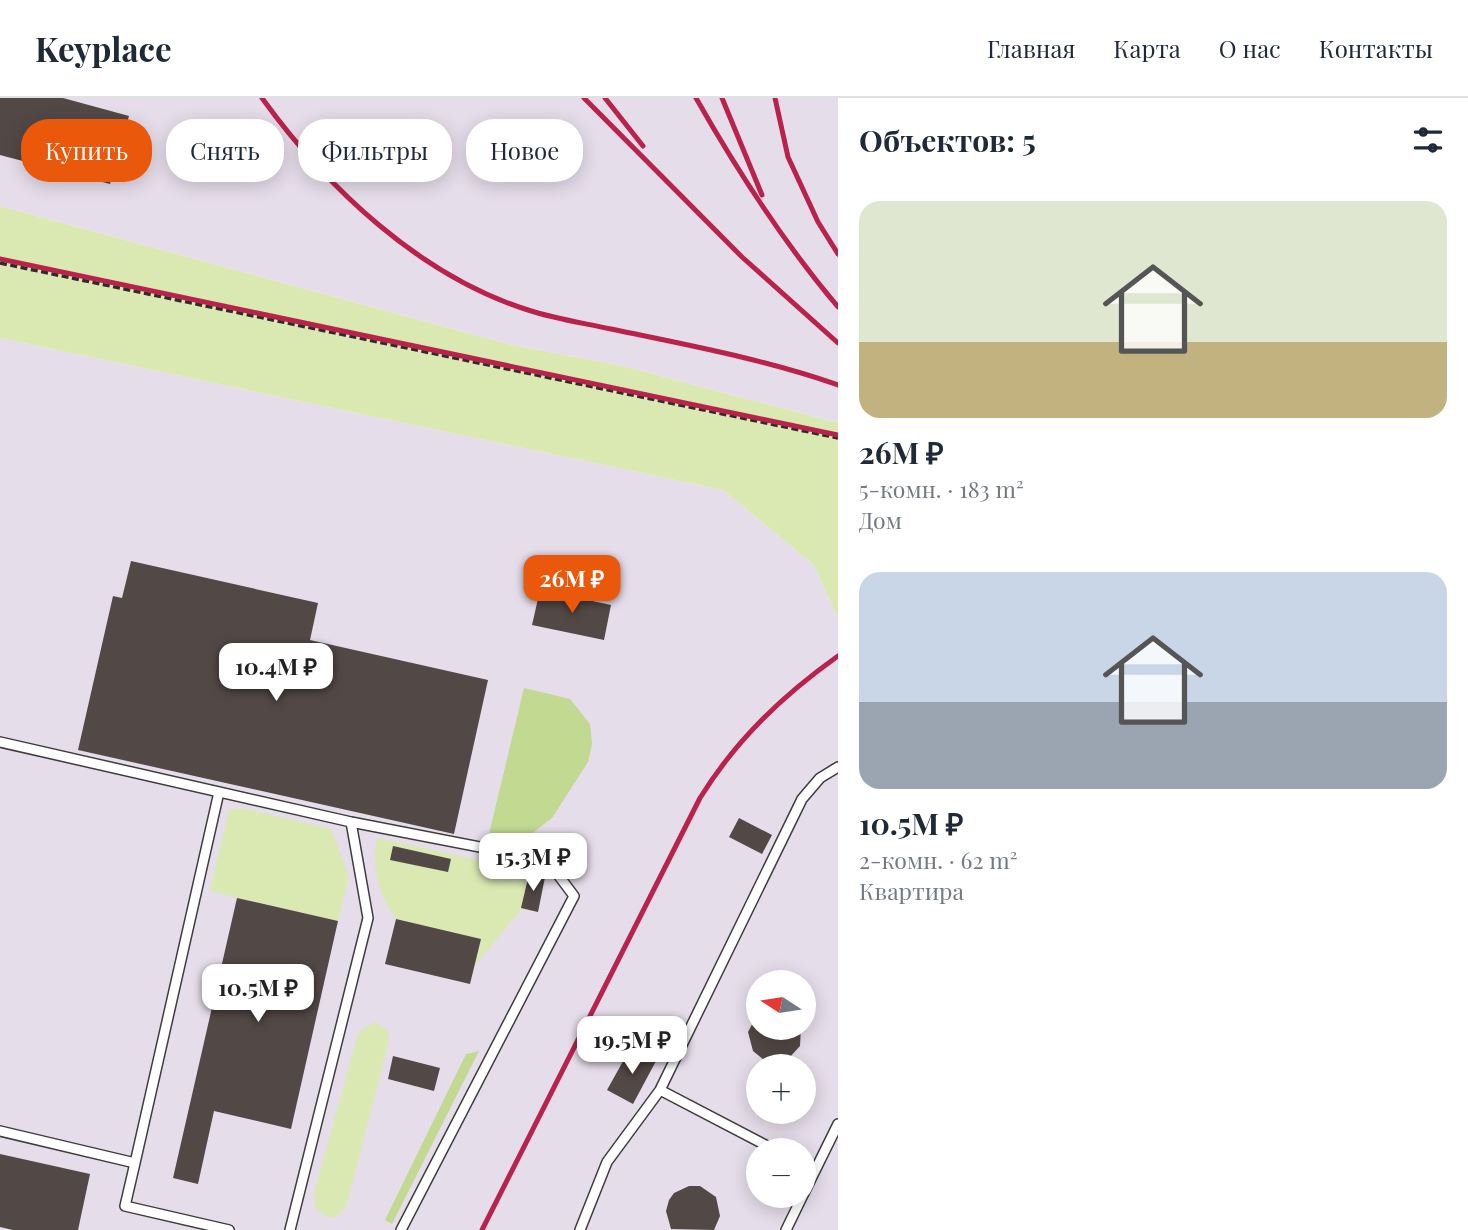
<!DOCTYPE html>
<html lang="ru">
<meta charset="utf-8">
<style>
:root{--surface:#fff;--page:#f2f2f3;--text:#1f2937;--muted:#747a83;--line:#e0e1e3;--accent:#ea580c}
body{margin:0;font-family:"Playfair Display",serif;background:var(--page);color:var(--text);height:100vh;display:flex;flex-direction:column;font-size:26px;white-space:nowrap}
*{box-sizing:border-box;margin:0}
p{font-size:23px;color:var(--muted)}
.icon{flex:none;width:38px;height:38px;fill:none;stroke:currentColor;stroke-width:2;stroke-linecap:round;stroke-linejoin:round}
.map{position:relative;flex:1;overflow:hidden}
.panel{display:flex;flex-direction:column;background:var(--surface);width:630px}
.panel>*{flex:none}
.top-card{position:absolute;left:21px;top:21px;width:665px;height:63px;display:flex;gap:14px}
.needle{width:46px;rotate:282deg}
.buttons{position:absolute;left:746px;top:872px;display:grid;gap:14px}
.buttons a{display:grid;place-items:center;width:70px;height:70px;border-radius:50%;background:var(--surface);box-shadow:0 4px 18px #0003;font-size:35px}
.price{position:absolute;translate:-50% -60px;padding:0 16px;border-radius:14px;background:#fff;color:#222;font-size:23px;line-height:46px;filter:drop-shadow(0 2px 4px #0008)}
.price::after{content:'';position:absolute;left:50%;top:42px;width:21px;height:16px;margin-left:-10px;background:inherit;clip-path:polygon(0 0,100% 0,50% 100%)}
.price.selected{background:var(--accent);color:#fff}
ul{padding:0;list-style:none}
li{display:grid;align-content:center;gap:14px;height:371px;padding:0 21px}
li span{display:grid;place-items:center;height:217px;border-radius:21px;color:#555}
li>.icon{margin-inline-start:auto}
span .icon{width:126px;height:126px;fill:#fffc;stroke-width:1}
li b{font-size:30px}
h2{display:flex;justify-content:space-between;align-items:center;height:84px;padding:0 21px;font-size:30px}
.tag{padding:0 24px;border-radius:28px;background:var(--surface);box-shadow:0 4px 18px #0003;font-size:24px;line-height:63px}
.tag.selected{background:var(--accent);color:#fff}
header{display:flex;align-items:center;gap:42px;box-sizing:border-box;height:98px;padding:0 35px;background:var(--surface);border-bottom:2px solid var(--line)}
header strong{font-size:33px}
nav{display:flex;gap:38px;margin-inline-start:auto;font-size:24px}
main{display:flex;flex:1;min-height:0}
.map>svg:first-child{display:block}
.industrial{fill:#e6ddea;fill-rule:evenodd}
.green{fill:#dae8b2}
.forest{fill:#c1d991}
.building{fill:#524846}
.lines{fill:none;stroke-linecap:round;stroke-linejoin:round}
.service-casing{stroke:#3d3d3d;stroke-width:12}
.path{stroke:#2c2c2c;stroke-width:3.5;stroke-dasharray:7 3.5;stroke-linecap:butt}
.service{stroke:#fff;stroke-width:9}
.rail{stroke:#b9234b;stroke-width:5}
</style>
<header>
<strong>Keyplace</strong>
<nav><a>Главная</a><a>Карта</a><a>О нас</a><a>Контакты</a></nav>
</header>
<main>
<div class="map">
<svg width="838" height="1132" viewBox="0 0 838 1132">
<rect width="100%" height="100%" fill="#fff5e7"/>
<!-- industrial -->
<path class="industrial" d="M0 0H838V325L623 268 512 247 0 108Z
M0 240 723 392 814 467 838 521V1132H0ZM758 884H803V929H758ZM758 968H803V1013H758ZM758 1052H803V1097H758Z"/>
<!-- green -->
<path class="green" d="M0 108 512 247 623 268 838 325V521L814 467 723 392 0 240Z
M229 711H247L331 731 349 778 338 823 210 793Z
M377 740 546 777 538 814 521 811 474 869 481 842 396 821C378 795 371 771 377 740Z
M375 924 388 933 389 943 346 1109 334 1120 325 1118 315 1109 314 1095 357 939 362 931Z"/>
<!-- forest -->
<path class="forest" d="M524 590 570 601 590 626 592 646 588 664 552 720 526 740 489 736Z
M479 953 392 1126 385 1122 466 956Z"/>
<!-- building -->
<path class="building" d="M0 0H63L129 18 110 86 0 57Z
M131 463 318 505 310 542 488 582 454 736 78 652 113 498 122 500Z
M540 492 611 507 604 542 532 527Z
M739 720 772 737 762 756 729 739Z
M393 748 451 761 448 774 390 762Z
M529 776 545 779 538 814 521 810Z
M237 800 338 823 291 1031 214 1013 198 1086 173 1080Z
M396 821 481 841 470 886 385 866Z
M758 915V929H801L800 948 789 960 774 964 764 962 753 953 748 934Z
M631 949 656 963 633 1006 607 992Z
M393 958 440 970 434 993 388 981Z
M0 1056 90 1076 78 1132H13L0 1129Z
M689 1088H700L716 1099 720 1118 714 1132 671 1131 666 1113 669 1102 674 1095Z"/>
<g class="lines">
<defs>
<path id="service" d="M0 644 351 724 547 762 574 798 401 1132
M660 992 775 1052
M0 1033 135 1065 125 1108 229 1132
M135 1065 219 694
M803 1066 815 1073
M803 1097 838 1026
M290 1132 368 820 351 724
M580 1132 607 1064 660 992 802 701 820 680 838 669
M786 1132 803 1097"/>
</defs>
<!-- service casing -->
<use href="#service" class="service-casing"/>
<!-- path -->
<path class="path" d="M0 165 838 340"/>
<!-- service -->
<use href="#service" class="service"/>
<!-- rail -->
<path class="rail" d="M262 0C327 90 420 178 528 212 555 221 584 225 611 231 687 247 764 261 838 287
M584 0 742 159 838 245
M605 0 643 48
M696 0C738 74 783 144 838 209
M722 0 762 97
M775 0 788 59 818 124 838 156
M0 161 838 337
M482 1132 700 700C736 642 782 598 838 558"/>
</g>
</svg>
<div class="buttons">
<a><svg class="needle" viewBox="-14 -14 28 28"><path d="M0-13l5 13h-10z" fill="#e53935"/><path d="M0 13l5-13h-10z" fill="#747a83"/></svg></a>
<a>+</a>
<a>−</a>
</div>
<b class="price selected" style="left:572px;top:517px">26M ₽</b>
<b class="price" style="left:276px;top:605px">10.4M ₽</b>
<b class="price" style="left:533px;top:795px">15.3M ₽</b>
<b class="price" style="left:258px;top:926px">10.5M ₽</b>
<b class="price" style="left:632px;top:978px">19.5M ₽</b>
<div class="top-card">
<a class="tag selected">Купить</a>
<a class="tag">Снять</a>
<a class="tag">Фильтры</a>
<a class="tag">Новое</a>
</div>
</div>
<section class="panel">
<h2>Объектов: 5<svg class="icon" aria-label="filters" viewBox="0 0 24 24"><path d="M4 7h16M4 17h16"/><circle cx="9" cy="7" r="2"/><circle cx="15" cy="17" r="2"/></svg></h2>
<ul>
<li><span style="background:linear-gradient(#dfe7d0 65%,#c2b280 0)"><svg class="icon" aria-label="home" viewBox="0 0 24 24"><path d="M3 11l9-7 9 7M6 9v11h12V9"/></svg></span><div><b>26M ₽</b><p>5-комн. · 183 m²</p><p>Дом</p></div></li>
<li><span style="background:linear-gradient(#c9d6e8 60%,#9aa5b1 0)"><svg class="icon" aria-label="home" viewBox="0 0 24 24"><path d="M3 11l9-7 9 7M6 9v11h12V9"/></svg></span><div><b>10.5M ₽</b><p>2-комн. · 62 m²</p><p>Квартира</p></div></li>
</ul>
</section>
</main>
